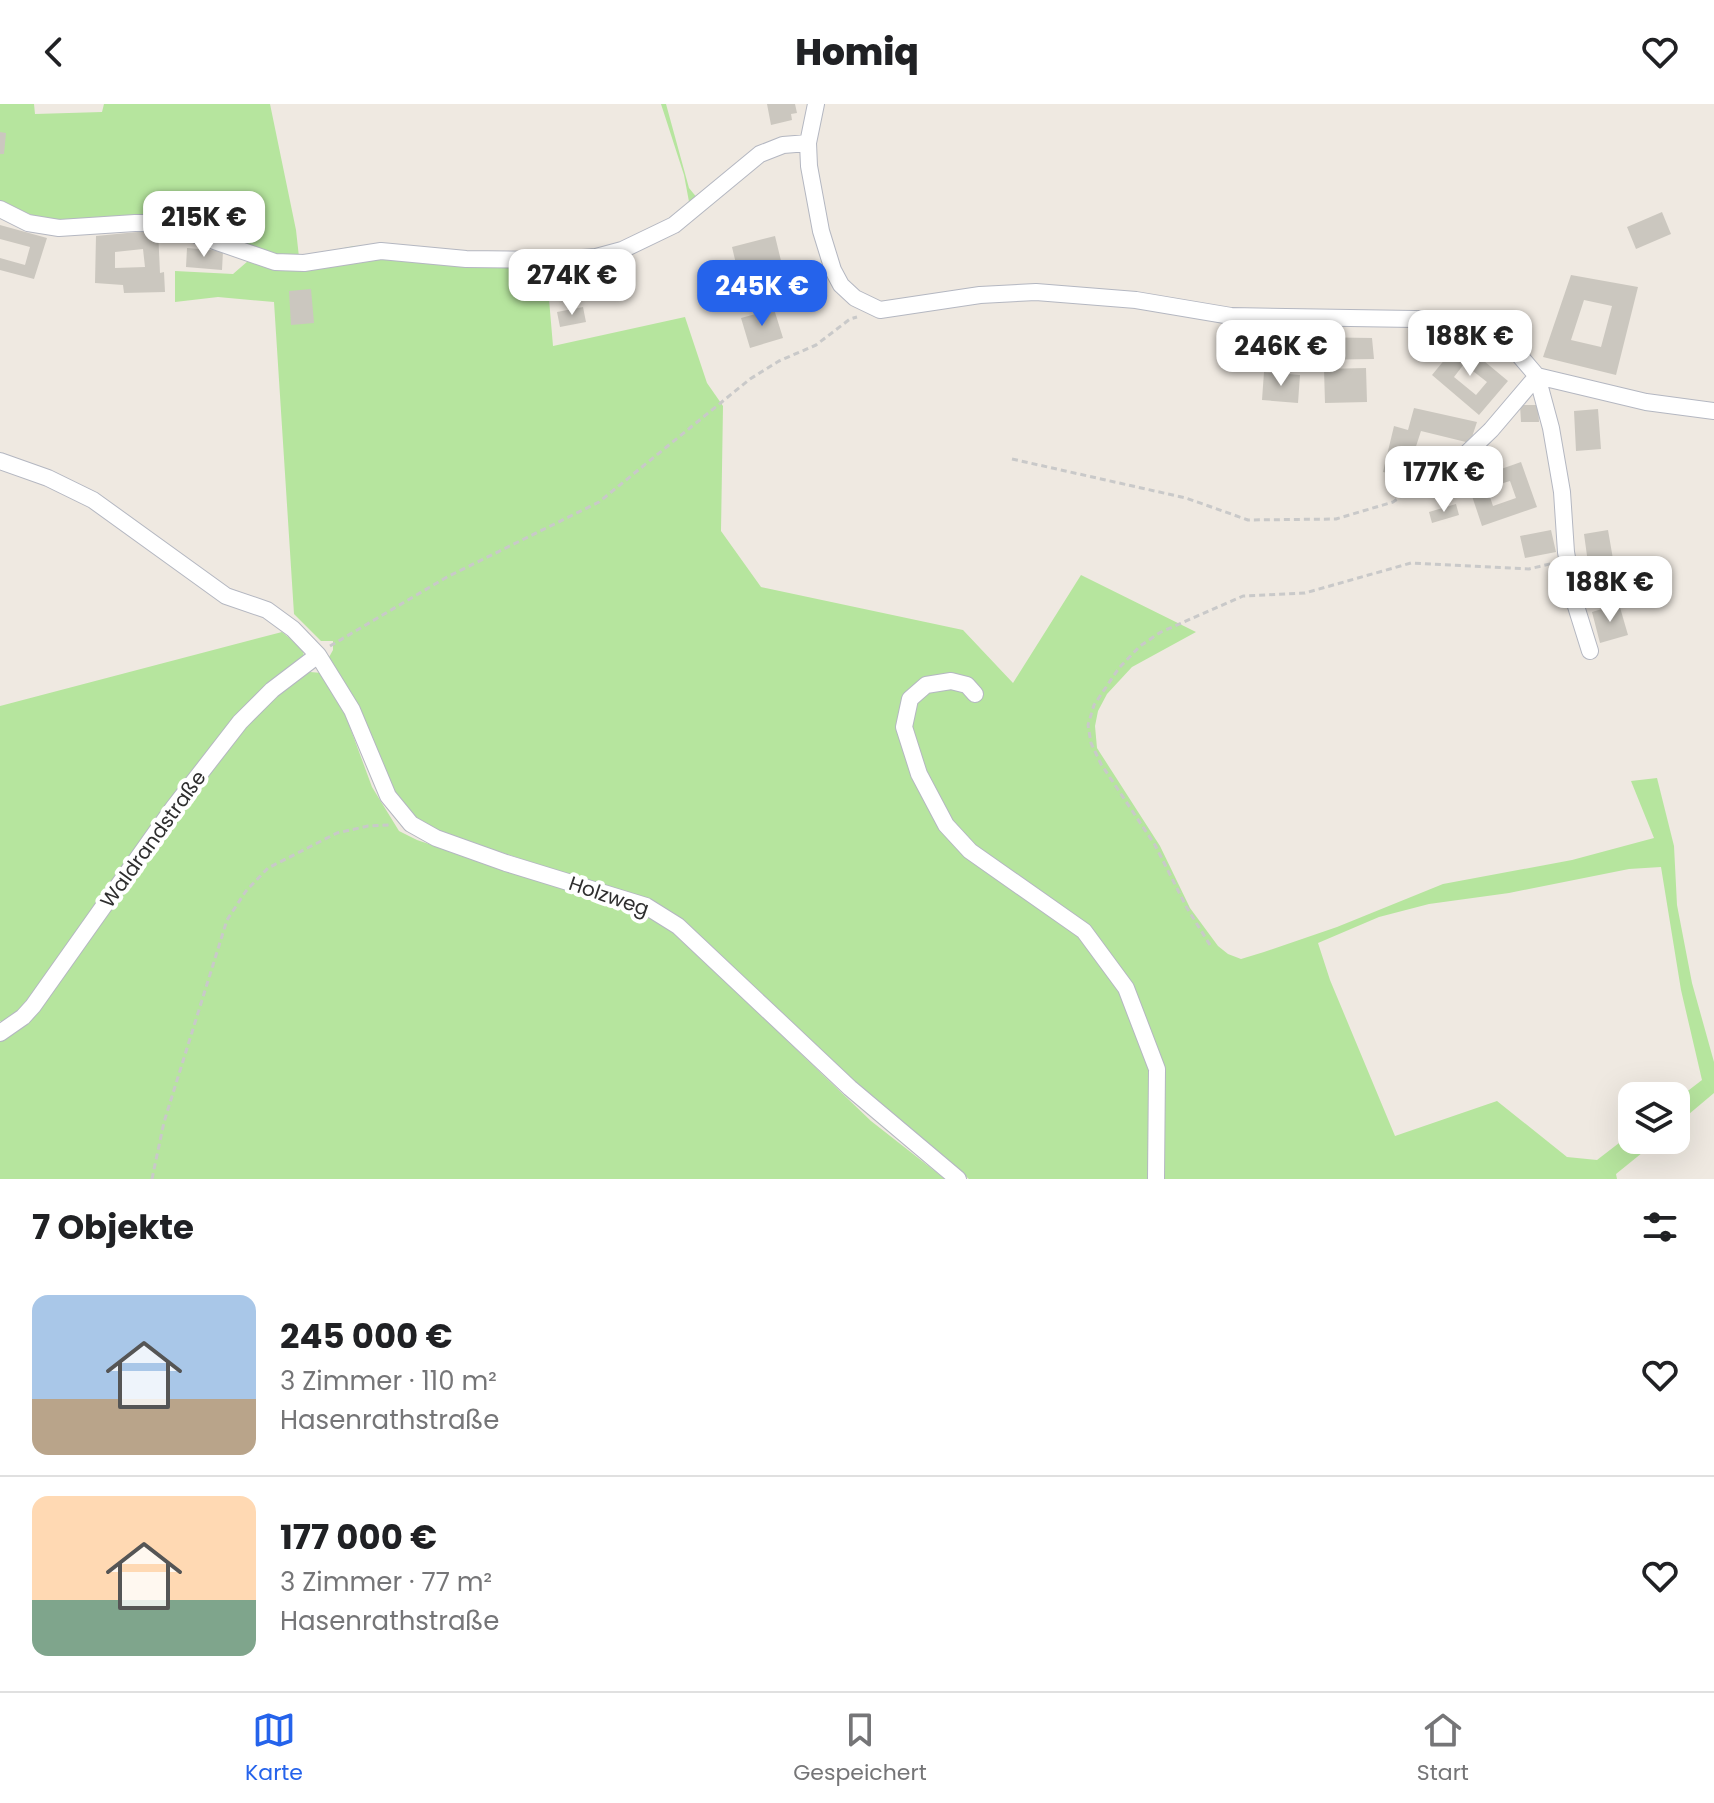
<!DOCTYPE html>
<html lang="de">
<meta charset="utf-8">
<style>
:root{--surface:#fff;--page:#f2f2f2;--text:#202124;--muted:#757577;--line:#e0e0e0;--accent:#2563eb}
body{margin:0;font-family:Poppins,sans-serif;background:var(--page);color:var(--text);height:100vh;display:flex;flex-direction:column;font-size:30px;white-space:nowrap}
*{box-sizing:border-box;margin:0}
p{font-size:26px;color:var(--muted)}
.icon{flex:none;width:44px;height:44px;fill:none;stroke:currentColor;stroke-width:2;stroke-linecap:round;stroke-linejoin:round}
.map{position:relative;height:1075px;overflow:hidden}
.sheet{display:flex;flex-direction:column;background:var(--surface);flex:1}
.sheet>*{flex:none}
.controls{position:absolute;left:1618px;top:978px;display:grid;gap:16px}
.controls a{display:grid;place-items:center;width:72px;height:72px;border-radius:16px;background:var(--surface);box-shadow:0 8px 32px #0002;font-size:40px}
.price{position:absolute;translate:-50% -68px;padding:0 18px;border-radius:16px;background:#fff;color:#222;font-size:26px;line-height:52px;filter:drop-shadow(0 2px 4px #0008)}
.price::after{content:'';position:absolute;left:50%;top:48px;width:24px;height:18px;margin-left:-12px;background:inherit;clip-path:polygon(0 0,100% 0,50% 100%)}
.price.current{background:var(--accent);color:#fff}
ul{padding:0;list-style:none}
li{display:flex;align-items:center;gap:24px;height:200px;padding:0 32px}
li+li{border-top:2px solid var(--line)}
li span{display:grid;place-items:center;flex:none;width:224px;height:160px;border-radius:16px;color:#555}
li>.icon{margin-inline-start:auto}
span .icon{width:96px;height:96px;fill:#fffc;stroke-width:1}
li b{font-size:34px}
h2{display:flex;justify-content:space-between;align-items:center;height:96px;padding:0 32px;font-size:34px}
header{display:flex;justify-content:space-between;align-items:center;height:104px;padding:0 32px;background:var(--surface);font-size:36px;font-weight:800}
.tabs{display:flex;justify-content:space-around;align-items:center;height:112px;border-top:2px solid var(--line);background:var(--surface);font-size:22px;color:var(--muted)}
.tabs a{display:grid;justify-items:center;gap:4px}
.tabs .current{color:var(--accent)}
.map>svg:first-child{display:block}
.green{fill:#b6e59e}
.building{fill:#cbc7bf;fill-rule:evenodd}
.lines{fill:none;stroke-linecap:round;stroke-linejoin:round}
.minor-casing{stroke:#b4b7c1;stroke-width:18}
.path{stroke:#c9c9c9;stroke-width:3;stroke-dasharray:6 4;stroke-linecap:butt}
.minor{stroke:#fff;stroke-width:16}
.labels{text-anchor:middle;stroke-width:8;stroke-linejoin:round;paint-order:stroke}
.street-label{font-size:20px;fill:#2e2e2e;stroke:#fff}
</style>
<header><svg class="icon" aria-label="back" viewBox="0 0 24 24"><path d="M15 5l-7 7 7 7"/></svg>Homiq<svg class="icon" aria-label="heart" viewBox="0 0 24 24"><path d="M12 20l-8-8c-3-5 5-10 8-4 3-6 11-1 8 4z"/></svg></header>
<div class="map">
<svg width="1714" height="1075" viewBox="0 0 1714 1075">
<rect width="100%" height="100%" fill="#efe9e1"/>
<!-- green -->
<path class="green" d="M0 0H34L35 10 102 8 104 0H270L296 126 299 153 354 142 398 141 546 160 553 242 685 213 707 279 723 302 721 427 761 483 963 526 1013 579 1081 471 1196 528 1132 563 1107 590 1098 607 1095 622 1097 644 1160 742 1190 804 1218 842 1228 850 1241 855 1264 848 1337 823 1443 780 1572 756 1654 734 1631 677 1657 674 1674 742 1677 801 1692 879 1714 958V989L1676 1021V996L1702 976 1681 886 1661 763 1629 765 1509 789 1429 800 1379 813 1318 839 1330 876 1395 1032 1497 997 1567 1053 1597 1056 1632 1029V1036H1658L1616 1070 1617 1075H969L853 978 679 816 657 799 448 731 415 716 400 698 328 555 333 546V537H321L294 510 274 198 218 193 175 198V167L233 170 248 157 162 113C132 108 103 120 73 119 47 117 24 109 0 99Z
M661 0H666L689 84 698 95 690 103 684 71Z
M282 528 303 545 304 555C250 616 194 676 142 739 94 798 56 864 6 921L0 917V602Z
M310 568 322 569 344 607 372 683 399 727 417 736 489 760 646 807 672 826 871 1017 945 1075H0V937L26 919 37 906 215 659C243 624 272 592 310 568Z"/>
<!-- building -->
<path class="building" d="M767 0H795L797 9 791 10 792 16 771 21Z
M0 28 6 29 4 50H0Z
M1662 108 1671 130 1636 145 1627 123Z
M0 121 47 134 34 175 0 166V154L25 161 30 143 0 135Z
M158 126 160 169 164 168 165 188 124 189 123 181 95 179 96 132ZM143 145 145 163 115 164V148Z
M775 132 783 165 751 173 748 161 737 164 732 143Z
M187 144 223 147 222 166 186 163Z
M1571 171 1638 183 1616 271 1543 253ZM1584 196 1612 202 1601 243 1571 236Z
M728 174 730 181 736 180 738 188 724 192 721 176Z
M311 185 314 219 291 221 289 187Z
M583 203 586 218 560 223 557 208Z
M774 205 783 234 750 244 741 214Z
M1245 227 1309 233 1372 234 1374 255 1306 256 1243 249Z
M1460 237 1508 277 1479 311 1432 271ZM1464 260 1487 278 1476 291 1454 273Z
M1366 264 1367 298 1325 299 1324 265Z
M1264 268 1300 271 1298 299 1262 296Z
M1520 301H1538L1539 318H1521Z
M1414 304 1477 318 1470 339 1421 327 1406 373 1383 368 1394 322 1408 326Z
M1598 305 1601 345 1576 347 1574 307Z
M1521 358 1537 403 1482 422 1467 377ZM1510 377 1516 394 1493 402 1487 384Z
M1456 400 1459 411 1432 419 1429 408Z
M1551 426 1556 448 1525 454 1520 432Z
M1608 426 1613 455 1588 459 1584 430Z
M1619 500 1628 531 1600 539 1592 508Z"/>
<g class="lines">
<defs>
<path id="minor" d="M816 0 808 39 809 62 821 127 833 166 841 181 855 194 880 206 980 191 1036 188 1136 196 1231 212 1479 216 1494 222 1537 272 1646 298 1714 307
M0 105 28 119 59 124 135 119H162L275 158 304 159 381 147 466 155 556 156 596 153 622 146 674 121 760 50 783 41 808 39
M1537 272 1551 324 1562 388 1566 448 1575 499 1590 547
M0 357 48 374 93 396 226 492 267 506 293 525 318 551 336 580 352 606 388 692 411 720 436 734 506 759 646 802 678 822 850 984 958 1075
M1440 366 1467 349 1491 326 1537 272
M975 590 967 581 951 577 926 581 910 595 904 623 919 670 946 721 970 747 1084 827 1126 884 1157 965 1156 1075
M0 929 23 913 33 902 174 703 240 618 272 586 318 551"/>
</defs>
<!-- minor casing -->
<use href="#minor" class="minor-casing"/>
<!-- path -->
<path class="path" d="M1012 355 1186 394 1248 416 1336 415 1393 398 1427 375
M330 542 447 473 599 398 750 275 779 257 816 241 850 215 857 213
M1210 841 1187 804 1155 741 1101 660 1091 639 1088 621 1094 601 1119 564 1140 542 1161 528 1243 492 1305 489 1411 459 1529 465 1554 459
M152 1075 164 1018 227 816 246 787 268 764 337 729 368 722 391 721"/>
<!-- minor -->
<use href="#minor" class="minor"/>
</g>
<g class="labels">
<!-- street labels -->
<g class="street-label">
<text transform="translate(153 735) rotate(-54)" y="7">Waldrandstraße</text>
<text transform="translate(609 792) rotate(19)" y="7">Holzweg</text>
</g>
</g>
</svg>
<div class="controls">
<a><svg class="icon" aria-label="layers" viewBox="0 0 24 24"><path d="M12 4l9 5-9 5-9-5zM3 14l9 5 9-5"/></svg></a>
</div>
<b class="price" style="left:204px;top:155px">215K €</b>
<b class="price" style="left:572px;top:213px">274K €</b>
<b class="price current" style="left:762px;top:224px">245K €</b>
<b class="price" style="left:1470px;top:274px">188K €</b>
<b class="price" style="left:1281px;top:284px">246K €</b>
<b class="price" style="left:1444px;top:410px">177K €</b>
<b class="price" style="left:1610px;top:520px">188K €</b>
</div>
<section class="sheet">
<h2>7 Objekte<svg class="icon" aria-label="filters" viewBox="0 0 24 24"><path d="M4 7h16M4 17h16"/><circle cx="9" cy="7" r="2"/><circle cx="15" cy="17" r="2"/></svg></h2>
<ul>
<li><span style="background:linear-gradient(#a9c7e8 65%,#b9a48a 0)"><svg class="icon" aria-label="home" viewBox="0 0 24 24"><path d="M3 11l9-7 9 7M6 9v11h12V9"/></svg></span><div><b>245 000 €</b><p>3 Zimmer · 110 m²</p><p>Hasenrathstraße</p></div><svg class="icon" aria-label="heart" viewBox="0 0 24 24"><path d="M12 20l-8-8c-3-5 5-10 8-4 3-6 11-1 8 4z"/></svg></li>
<li><span style="background:linear-gradient(#ffd9b3 65%,#7fa58c 0)"><svg class="icon" aria-label="home" viewBox="0 0 24 24"><path d="M3 11l9-7 9 7M6 9v11h12V9"/></svg></span><div><b>177 000 €</b><p>3 Zimmer · 77 m²</p><p>Hasenrathstraße</p></div><svg class="icon" aria-label="heart" viewBox="0 0 24 24"><path d="M12 20l-8-8c-3-5 5-10 8-4 3-6 11-1 8 4z"/></svg></li>
</ul>
</section>
<nav class="tabs">
<a class="current"><svg class="icon" aria-label="map" viewBox="0 0 24 24"><path d="M3 6l6-2 6 2 6-2v14l-6 2-6-2-6 2zM9 4v14M15 6v14"/></svg>Karte</a>
<a><svg class="icon" aria-label="saved" viewBox="0 0 24 24"><path d="M7 4h10v16l-5-4-5 4z"/></svg>Gespeichert</a>
<a><svg class="icon" aria-label="home" viewBox="0 0 24 24"><path d="M3 11l9-7 9 7M6 9v11h12V9"/></svg>Start</a>
</nav>
